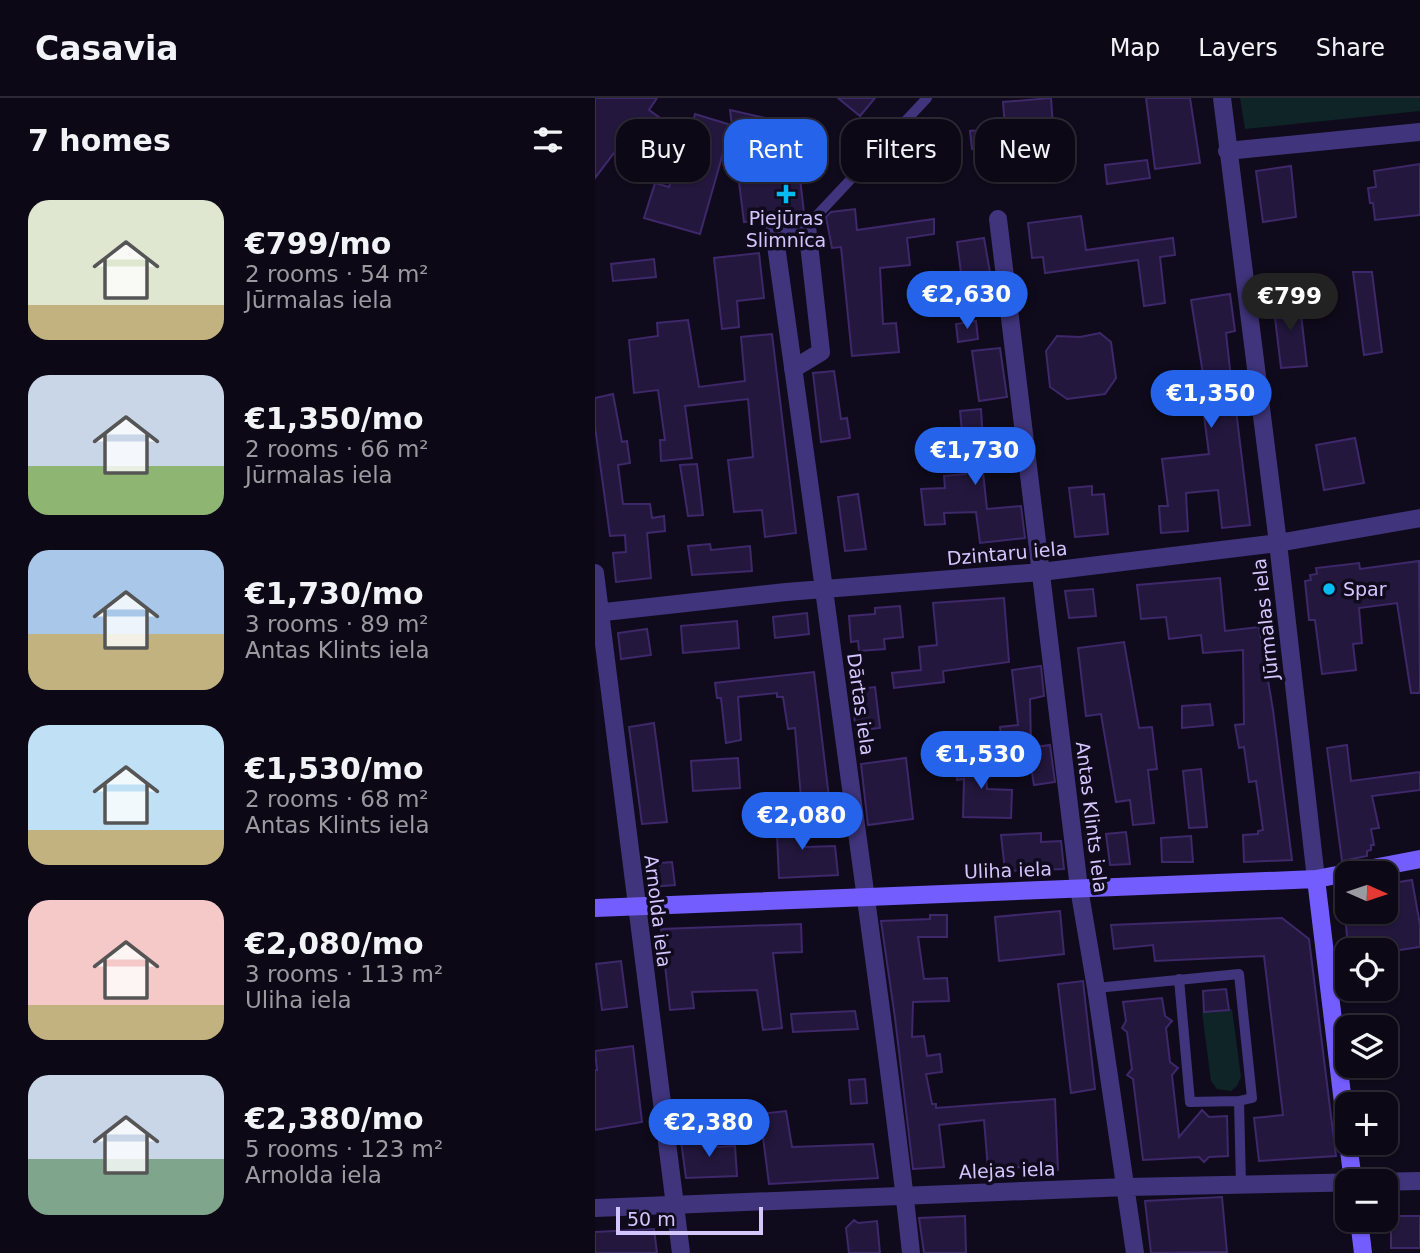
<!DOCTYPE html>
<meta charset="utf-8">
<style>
:root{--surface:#0c0815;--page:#1a1622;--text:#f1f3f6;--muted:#9a9aa0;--line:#2c2934;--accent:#2563eb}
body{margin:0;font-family:"DejaVu Sans",sans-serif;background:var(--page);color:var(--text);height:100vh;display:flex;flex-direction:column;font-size:26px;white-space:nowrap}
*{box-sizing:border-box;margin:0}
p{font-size:23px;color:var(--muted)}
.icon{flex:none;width:38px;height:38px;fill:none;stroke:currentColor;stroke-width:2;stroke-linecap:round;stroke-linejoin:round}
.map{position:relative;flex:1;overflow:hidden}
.sheet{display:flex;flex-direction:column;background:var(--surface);width:595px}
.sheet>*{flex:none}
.banner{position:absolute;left:21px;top:21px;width:665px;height:63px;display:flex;gap:14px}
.needle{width:46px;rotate:93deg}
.buttons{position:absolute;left:740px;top:763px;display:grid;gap:14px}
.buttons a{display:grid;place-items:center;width:63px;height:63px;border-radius:14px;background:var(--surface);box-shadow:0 2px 5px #0004,0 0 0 2px var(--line);font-size:35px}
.scale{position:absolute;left:21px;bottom:18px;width:147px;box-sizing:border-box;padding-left:7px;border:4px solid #d3c6ff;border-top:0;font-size:19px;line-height:24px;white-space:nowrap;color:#d3c6ff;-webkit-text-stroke:5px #100b1c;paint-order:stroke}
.price{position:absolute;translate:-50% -60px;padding:0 16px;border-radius:24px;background:var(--accent);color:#fff;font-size:23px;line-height:46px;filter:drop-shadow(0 2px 4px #0008)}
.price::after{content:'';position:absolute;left:50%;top:42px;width:21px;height:16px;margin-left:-10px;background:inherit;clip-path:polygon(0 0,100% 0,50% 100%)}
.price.selected{background:#222;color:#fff}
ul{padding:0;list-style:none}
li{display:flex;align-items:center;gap:21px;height:175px;padding:0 28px}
li span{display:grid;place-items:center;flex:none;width:196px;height:140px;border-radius:21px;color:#555}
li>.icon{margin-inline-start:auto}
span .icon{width:84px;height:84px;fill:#fffc;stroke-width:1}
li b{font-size:30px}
h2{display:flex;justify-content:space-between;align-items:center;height:84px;padding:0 28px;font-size:30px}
.chip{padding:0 24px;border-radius:21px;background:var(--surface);box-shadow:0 2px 5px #0004,0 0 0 2px var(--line);font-size:24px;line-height:63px}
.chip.selected{background:var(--accent);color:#fff}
header{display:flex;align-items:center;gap:42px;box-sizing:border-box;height:98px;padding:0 35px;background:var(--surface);border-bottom:2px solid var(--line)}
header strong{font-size:33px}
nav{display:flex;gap:38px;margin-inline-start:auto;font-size:24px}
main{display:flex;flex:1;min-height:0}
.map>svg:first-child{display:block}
.green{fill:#0e2426}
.building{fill:#23173d;stroke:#3d286a;stroke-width:2}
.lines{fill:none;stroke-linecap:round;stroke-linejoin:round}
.lane{stroke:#40357c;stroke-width:10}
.street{stroke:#40357c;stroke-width:18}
.secondary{stroke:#745dff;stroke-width:18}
.poi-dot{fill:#00bcf1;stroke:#100b1c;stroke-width:2.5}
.labels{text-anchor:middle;stroke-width:7;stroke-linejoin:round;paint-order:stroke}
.poi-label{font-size:19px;fill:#d3c6ff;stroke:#100b1c}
.street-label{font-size:19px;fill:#d3c6ff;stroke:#100b1c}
</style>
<header>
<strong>Casavia</strong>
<nav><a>Map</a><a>Layers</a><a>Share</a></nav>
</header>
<main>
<section class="sheet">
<h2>7 homes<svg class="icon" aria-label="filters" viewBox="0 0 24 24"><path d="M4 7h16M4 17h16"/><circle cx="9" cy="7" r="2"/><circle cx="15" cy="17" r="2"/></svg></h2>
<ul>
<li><span style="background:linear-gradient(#dfe7d0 75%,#c2b280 0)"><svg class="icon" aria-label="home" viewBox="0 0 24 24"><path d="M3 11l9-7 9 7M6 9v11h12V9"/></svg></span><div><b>€799/mo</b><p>2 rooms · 54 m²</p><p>Jūrmalas iela</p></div></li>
<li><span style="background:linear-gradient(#c9d6e8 65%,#8fb573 0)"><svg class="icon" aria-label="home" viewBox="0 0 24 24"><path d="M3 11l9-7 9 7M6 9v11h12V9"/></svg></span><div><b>€1,350/mo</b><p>2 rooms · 66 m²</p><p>Jūrmalas iela</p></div></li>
<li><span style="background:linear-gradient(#a9c7e8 60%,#c2b280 0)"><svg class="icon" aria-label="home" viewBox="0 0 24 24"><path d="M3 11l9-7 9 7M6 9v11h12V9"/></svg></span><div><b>€1,730/mo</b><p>3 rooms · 89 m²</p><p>Antas Klints iela</p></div></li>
<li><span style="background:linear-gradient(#bfe0f5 75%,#c2b280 0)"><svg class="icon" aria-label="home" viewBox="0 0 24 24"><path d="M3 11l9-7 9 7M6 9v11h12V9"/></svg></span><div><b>€1,530/mo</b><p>2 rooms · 68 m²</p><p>Antas Klints iela</p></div></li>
<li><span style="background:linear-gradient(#f6c9c9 75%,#c2b280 0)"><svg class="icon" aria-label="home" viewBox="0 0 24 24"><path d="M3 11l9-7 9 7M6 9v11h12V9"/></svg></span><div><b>€2,080/mo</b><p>3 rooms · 113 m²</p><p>Uliha iela</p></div></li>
<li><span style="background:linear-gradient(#c9d6e8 60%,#7fa58c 0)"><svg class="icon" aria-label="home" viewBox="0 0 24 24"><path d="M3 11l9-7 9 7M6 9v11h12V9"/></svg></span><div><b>€2,380/mo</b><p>5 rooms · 123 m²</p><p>Arnolda iela</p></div></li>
</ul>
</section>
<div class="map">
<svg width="825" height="1155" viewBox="0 0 825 1155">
<rect width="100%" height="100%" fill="#100b1c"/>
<!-- green -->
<path class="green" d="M645 0H825V13L650 31Z
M637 911 646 979 642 988 636 993 622 991 616 983 607 914Z"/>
<!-- building -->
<path class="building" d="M0 0H62L54 12 71 24 96 31 100 16 136 27 105 136 49 120 60 85 74 89 85 55 61 48 38 30 0 80Z
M243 0H280L265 18Z
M456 0 459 44 377 51 375 33 410 30 408 4Z
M551 0H595L605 65 560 71Z
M135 12 174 21 176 50 201 46 209 115 149 124Z
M552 62 555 80 512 86 510 67Z
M825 66V117L780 122 778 105H775L773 90 781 89 779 73Z
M696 68 701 119 668 124 661 73Z
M260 111 262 132 339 121V136L312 140 315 167 285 170 288 226 301 225 304 254 257 258 246 149 237 150 231 119 236 114Z
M486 118 491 152 578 140 580 157 565 159 570 205 549 208 543 162 450 175 448 159 437 160 433 125Z
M389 140 397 186 368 190 362 144Z
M164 155 169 200 142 203 144 229 127 231 119 160Z
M59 161 61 179 18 183 16 166Z
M758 174H777L787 254 769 257Z
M635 196 640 233 631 235 636 280V313L641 312 655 427 627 430 623 392 591 395 593 433 566 435 564 408H573L567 361 614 356 606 294H611L596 202Z
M704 199 712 268 686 270 678 203Z
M93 222 104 289 150 283 146 239 177 236 201 435 170 439 167 412 139 414 133 362 158 359 153 301 90 308 97 360 66 363 65 342H70L63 292 39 295 34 242 63 238 62 225Z
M381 223 383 241 363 244 361 226Z
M505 235 516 244 521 280 510 296 472 301 455 289 451 253 462 238 485 239Z
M405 250 412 299 384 303 377 253Z
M239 273 246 321 252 320 255 340 226 344 218 275Z
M18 296 27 344 32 343 35 365 23 367 28 406H55L57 420 69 418 70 433 52 435 56 480 21 484 18 455 31 454 30 437 15 438 0 329V300Z
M386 311 388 344 418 340 420 360 387 365 392 411 426 408 430 440 385 445 381 414 349 415 350 426 330 427 326 391 350 390 349 378 371 376 365 313Z
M760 340 769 385 729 392 721 347Z
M102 366 108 417 93 418 85 367Z
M497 388V397L509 396 513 436 480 439 474 390Z
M263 396 271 451 250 453 243 399Z
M115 446 116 452 155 448 157 473 97 477 93 448Z
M824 463 825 595H816L802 505 764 510 767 545 758 546 761 572 727 576 720 522H714L710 483 716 482 715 477 722 476 721 470 764 465 765 471Z
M625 480 630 533 664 529 678 612 697 762 649 764 648 737 663 736V733L668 732 661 683 654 684 649 649 644 650 640 627 649 626 648 552 608 555 606 537 574 541 571 519 546 521 542 487Z
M498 491 501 518 474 520 470 493Z
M409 500 414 564 348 573 349 584 299 590 297 575 326 572 324 549 342 547 338 505Z
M305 508 308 539 289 541 290 551 264 553 263 543 256 544 254 518 280 516V510Z
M212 515 214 536 180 540 178 519Z
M142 523 144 550 88 555 86 528Z
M52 531 56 557 26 561 23 535Z
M529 544 544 630 557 629 562 671 553 672 559 725 538 727 535 702 521 704 506 616 491 618 483 550Z
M446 568 449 598 435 601 436 648 408 650 405 629 423 627 417 572Z
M219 574 235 708 207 711 200 630 193 631 188 599H182V595L143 599 146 642 131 645 126 600H122L120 585Z
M280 589 285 630 261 633 256 592Z
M615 606 618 627 587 630V608Z
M59 625 72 724 47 726 34 629Z
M455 647 460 684 439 687 433 650Z
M752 647 756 683 825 674V692L777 698 784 730 776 731 779 747H776V752L772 753V758L747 763 732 650Z
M389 658 392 691 417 692 416 720 368 719 369 681 362 682 360 661Z
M143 660 145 690 98 693 96 663Z
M311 660 318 721 273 727 266 666Z
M606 671 612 729 594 730 588 673Z
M211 721 210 749 240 748 243 777 184 780 182 738 179 739 177 723Z
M531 734 535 766 515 767 511 736Z
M446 735V744L466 743 469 771 410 773 406 737Z
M596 738 598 764H567L566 740Z
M77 764 80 787 55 789 52 766Z
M817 782 825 827V849L791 854 753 852 750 814H791V786Z
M465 813 469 856 404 863 400 819Z
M335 817H352V839H323L329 881 352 880 354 903 318 904 317 939 329 938 332 958 345 956 347 974 331 976 337 1006H341V1010L460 1001 463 1072 426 1074V1069L393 1071 389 1022 344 1027 349 1069 318 1071 300 920 286 823 335 821Z
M687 820 714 841 741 1058 664 1063 659 1020 688 1017 669 858 560 863 558 847 519 851 516 827Z
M206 826 207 854 178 855 187 930 168 932 162 892 97 894 99 910 75 912 66 831Z
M26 863 32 909 7 912 1 866Z
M488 883 500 991 476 995 463 886Z
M631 891 634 912 609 914 608 893Z
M567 900 570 918 577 923 571 930 575 964 583 970 577 977 584 1039 607 1012 614 1019 632 1018 633 1058 614 1059 609 1064 604 1059 548 1062 538 981 532 977 537 971 532 934 527 930 531 923 528 904Z
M260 913 263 931 198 934 196 916Z
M38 948 47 1024 0 1032V972H2L0 953Z
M270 981 272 1005 256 1006 254 982Z
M191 1013 197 1049 278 1046 283 1080 174 1086 165 1016Z
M122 1040V1049L140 1048 142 1078 91 1080 86 1043 107 1045V1041Z
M627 1099 632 1154 556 1155 550 1103Z
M370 1118 371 1155H329L324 1120Z
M796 1118H825V1150H796Z
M259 1122 263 1125 282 1123 285 1155H254L251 1130Z
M59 1131 62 1155H0V1134Z"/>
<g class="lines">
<!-- lane -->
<path class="lane" d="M212 128 332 0
M501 890 644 876 657 1000 644 1003 595 1004 584 881
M644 1003 646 1087"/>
<!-- street -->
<path class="street" d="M627 0 683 445 721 781
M632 53 825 34
M403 121 484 790 501 890 540 1155
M198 271 226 254 212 128 179 133C212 370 246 608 277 845 291 948 305 1052 316 1155
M0 475 86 1155
M0 515 191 494 446 474 683 445 825 420
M0 1110 532 1089 825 1083"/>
<!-- secondary -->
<path class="secondary" d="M721 781 752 1038
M0 810 698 782 721 781 825 761
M753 1045 758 1083
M764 1122 768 1155"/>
</g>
<!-- markers -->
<g class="poi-dot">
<path d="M187.5 85.5h7v7h7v7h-7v7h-7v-7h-7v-7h7z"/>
<circle cx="734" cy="491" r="7"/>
</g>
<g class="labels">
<!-- poi labels -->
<g class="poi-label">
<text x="191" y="127">Piejūras<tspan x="191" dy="22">Slimnīca</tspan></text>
<text x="748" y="498" text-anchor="start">Spar</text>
</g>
<!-- street labels -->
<g class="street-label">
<text transform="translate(412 455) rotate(-5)" y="7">Dzintaru iela</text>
<text transform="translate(670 521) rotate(-96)" y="7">Jūrmalas iela</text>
<text transform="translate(266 606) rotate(82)" y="7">Dārtas iela</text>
<text transform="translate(497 719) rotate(83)" y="7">Antas Klints iela</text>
<text transform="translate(413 772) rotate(-2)" y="7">Uliha iela</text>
<text transform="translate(63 813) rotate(83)" y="7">Arnolda iela</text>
<text transform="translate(412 1072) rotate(-2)" y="7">Alejas iela</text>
</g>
</g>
</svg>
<div class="buttons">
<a><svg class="needle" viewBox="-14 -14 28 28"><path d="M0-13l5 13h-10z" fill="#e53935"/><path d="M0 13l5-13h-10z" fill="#9a9aa0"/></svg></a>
<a><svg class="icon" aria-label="locate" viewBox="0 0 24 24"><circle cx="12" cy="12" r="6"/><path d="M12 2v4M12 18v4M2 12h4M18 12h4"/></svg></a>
<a><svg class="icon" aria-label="layers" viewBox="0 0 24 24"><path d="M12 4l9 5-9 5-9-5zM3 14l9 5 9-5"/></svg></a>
<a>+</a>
<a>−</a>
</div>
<div class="scale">50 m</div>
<b class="price" style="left:372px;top:233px">€2,630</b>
<b class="price selected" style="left:695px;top:235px">€799</b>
<b class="price" style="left:616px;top:332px">€1,350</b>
<b class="price" style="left:380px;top:389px">€1,730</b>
<b class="price" style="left:386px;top:693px">€1,530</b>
<b class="price" style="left:207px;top:754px">€2,080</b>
<b class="price" style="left:114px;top:1061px">€2,380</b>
<div class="banner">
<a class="chip">Buy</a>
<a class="chip selected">Rent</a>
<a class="chip">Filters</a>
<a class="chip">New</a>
</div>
</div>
</main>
